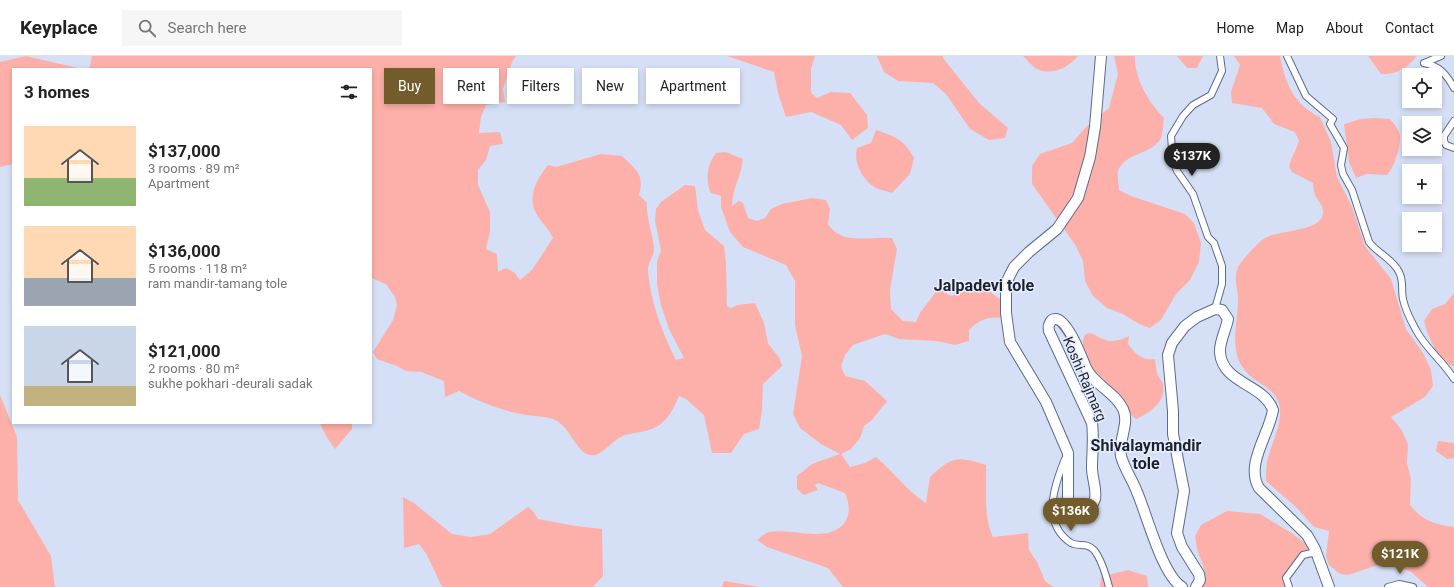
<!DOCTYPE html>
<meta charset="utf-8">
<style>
:root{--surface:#fff;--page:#f6f6f6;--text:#222;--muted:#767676;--line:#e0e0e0;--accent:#725c2c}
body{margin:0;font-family:Roboto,sans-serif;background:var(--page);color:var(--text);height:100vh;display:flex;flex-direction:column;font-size:15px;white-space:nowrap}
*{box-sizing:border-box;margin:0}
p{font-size:13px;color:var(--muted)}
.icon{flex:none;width:22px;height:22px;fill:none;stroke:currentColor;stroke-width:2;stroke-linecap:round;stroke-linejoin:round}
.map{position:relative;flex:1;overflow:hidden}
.drawer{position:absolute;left:12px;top:12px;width:360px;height:356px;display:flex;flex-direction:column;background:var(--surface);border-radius:0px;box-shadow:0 2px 6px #0003}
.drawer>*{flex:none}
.hud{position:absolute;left:384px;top:12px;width:380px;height:36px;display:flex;gap:8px}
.tools{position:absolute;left:1402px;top:12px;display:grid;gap:8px}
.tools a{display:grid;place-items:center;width:40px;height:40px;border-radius:0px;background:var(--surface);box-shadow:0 2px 6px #0003;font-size:20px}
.price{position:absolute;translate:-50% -34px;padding:0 9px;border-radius:14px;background:var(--accent);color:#fff;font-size:13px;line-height:26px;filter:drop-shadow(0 1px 2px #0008)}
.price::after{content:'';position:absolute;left:50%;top:24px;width:12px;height:9px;margin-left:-6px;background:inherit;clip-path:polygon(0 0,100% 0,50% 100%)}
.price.on{background:#222;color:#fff}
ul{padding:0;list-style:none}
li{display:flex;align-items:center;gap:12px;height:100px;padding:0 12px}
li span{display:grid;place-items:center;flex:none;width:112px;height:80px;border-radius:0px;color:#555}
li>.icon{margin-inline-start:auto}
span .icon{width:48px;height:48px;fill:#fffc;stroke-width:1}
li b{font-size:17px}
h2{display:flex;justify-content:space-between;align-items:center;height:48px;padding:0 12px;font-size:17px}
.tag{padding:0 14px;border-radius:0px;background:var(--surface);box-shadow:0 2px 6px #0003;font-size:14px;line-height:36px}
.tag.on{background:var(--accent);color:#fff}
header{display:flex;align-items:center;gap:24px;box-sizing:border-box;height:56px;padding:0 20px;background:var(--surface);border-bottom:1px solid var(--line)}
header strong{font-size:19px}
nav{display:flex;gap:22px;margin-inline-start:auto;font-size:14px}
.search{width:280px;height:36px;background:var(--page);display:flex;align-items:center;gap:10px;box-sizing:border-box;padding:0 14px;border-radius:0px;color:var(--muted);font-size:15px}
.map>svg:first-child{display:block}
.green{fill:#fdb0a9}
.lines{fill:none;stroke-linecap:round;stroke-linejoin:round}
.street-casing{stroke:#5b6b8d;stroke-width:8}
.primary-casing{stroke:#5b6b8d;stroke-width:12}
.street{stroke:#fff;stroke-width:6}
.primary{stroke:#fff;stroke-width:10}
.labels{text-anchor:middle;stroke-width:3;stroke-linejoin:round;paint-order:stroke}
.street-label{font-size:14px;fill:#1b212f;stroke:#e6edfd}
.quarter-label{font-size:16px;font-weight:bold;fill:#1b212f;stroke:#e6edfd}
</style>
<header>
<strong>Keyplace</strong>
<div class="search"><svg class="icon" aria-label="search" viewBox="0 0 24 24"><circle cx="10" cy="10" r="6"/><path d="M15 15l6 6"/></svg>Search here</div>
<nav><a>Home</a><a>Map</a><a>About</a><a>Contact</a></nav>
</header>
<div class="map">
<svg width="1454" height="531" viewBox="0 0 1454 531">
<rect width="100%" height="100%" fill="#d5e0f7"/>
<!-- green -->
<path class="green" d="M26 0 82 13H13V108L0 111V6Z
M92 0H516L512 6 503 33 505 46 486 49 481 61 479 77 500 76 503 88 490 90 486 104 478 114V129L490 156V175L486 193 497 198 498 216 506 212 515 217 520 224 532 214 553 182C549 173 542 167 537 159 526 141 537 123 548 109L556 111 601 98 622 100C636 114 645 118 639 139L647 147C646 163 653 177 654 193 654 200 647 208 648 216 651 247 662 276 676 304L684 302 669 273 661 249 657 228V206L661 194 655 165 656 153 661 146 685 129 695 130 698 154 705 174 724 190 726 206 727 250 731 252 737 249 755 247 764 267 768 287 780 303 782 310 763 328 762 355 759 373 744 378 731 397H712L704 359 686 343 679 340C675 349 671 359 663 366 649 379 635 374 621 381 612 385 600 402 590 399 576 396 571 373 557 365 546 359 533 361 521 358 501 354 476 345 459 335L445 341 444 325 421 316 406 315 397 310 377 303 373 296 393 264 397 249 395 241 386 228 371 222V13H84L90 11Z
M727 0H815L811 13V37L817 42 831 36 850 37 867 59 868 72 852 84 841 69 811 56 786 61 778 37 774 16Z
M877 0H943V2L979 47 1008 72 1005 82 989 84 970 73 946 38 933 27 898 25 884 16Z
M1023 0H1078C1068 12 1052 20 1037 13 1032 10 1027 4 1023 0Z
M1114 0H1135C1134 22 1149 47 1164 62 1163 68 1163 79 1160 84 1149 99 1125 97 1118 115 1117 120 1119 129 1119 134L1131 140 1185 158 1194 167 1201 187 1199 206 1190 224 1176 238 1161 264 1150 272 1139 268 1123 258 1107 252 1093 240 1085 225 1083 205 1076 190 1032 128V110L1040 98 1072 87 1086 71 1109 52 1118 18Z
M1177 0H1203L1197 12H1187Z
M1234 0H1280C1285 27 1294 49 1320 61L1331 86 1337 121 1352 151 1365 190 1391 223 1406 273 1423 297 1431 314 1433 330 1425 341 1391 361 1401 373 1408 388 1407 407 1411 423 1410 449C1423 465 1434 468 1454 471V531H1428L1411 516 1399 510 1378 509 1348 519 1340 518 1329 509 1326 500 1329 475 1314 471 1296 451 1266 425C1266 419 1266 412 1267 406 1270 390 1286 361 1278 345 1271 329 1252 326 1243 312 1229 291 1238 267 1238 244 1238 233 1233 222 1238 211 1242 204 1258 186 1265 182 1279 174 1320 176 1323 158 1324 149 1318 146 1315 139 1314 135 1313 131 1313 127L1292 116 1289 111C1291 101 1296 95 1299 85L1295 76 1274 68 1262 52 1232 47 1231 36 1240 9Z
M1368 0H1417C1407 12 1397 19 1381 18Z
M1376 62 1390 63C1394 68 1399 73 1400 80 1401 90 1394 112 1387 119L1367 118 1356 122 1349 106 1344 68 1361 63Z
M876 74C894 80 905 84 914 102L910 118 892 137C887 135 879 134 874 131 862 123 853 106 857 92L871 87Z
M726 96 743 103C741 121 733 130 732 150L739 145 743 147 748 162 757 165 765 162 771 153 782 148 812 142 826 144 830 153 828 168C842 190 870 180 892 182L897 193 890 234 891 253 903 265 916 266 920 257 938 233 951 240 962 237 970 231 990 236 1000 243 1005 263C991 259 979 264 969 274V285L955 289 936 285 899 283 885 278 853 289 845 299 841 310 845 320 865 325 887 345 872 364 864 370 860 382 851 393 841 398 850 411 865 407 876 401C894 416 906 434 926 447L930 421C953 400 956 400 986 409 987 431 983 461 993 481L1028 477 1029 494 1037 506 1045 525 1053 531H843L828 512 767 491 757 484C761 481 766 476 770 476 791 472 830 488 845 466 851 456 849 447 845 437L818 427 815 429 818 434 804 439 797 433V420L812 408 840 398 821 388 800 372 793 358 802 300 795 269V225L786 209 743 191 730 176 721 151V140L711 137C705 124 707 109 716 97Z
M1454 237V311L1438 302C1434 288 1427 280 1424 265L1432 253 1445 248Z
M1088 277C1096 278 1097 281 1103 283 1112 287 1121 284 1129 280L1128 288C1135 298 1143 305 1155 303 1156 308 1156 315 1158 319 1159 322 1162 325 1163 328 1167 345 1150 357 1136 363 1126 357 1126 346 1118 338 1112 331 1102 327 1096 320 1086 311 1080 293 1084 280Z
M0 339 17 381 18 444 51 500 55 531H0Z
M320 367H352V373L335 393 326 380Z
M1438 385 1454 387V402L1447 403 1436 395Z
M403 441 414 447 452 478 471 481 490 478 528 451 533 455 538 463 576 470 602 473 603 520 593 531H442L427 499 419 488 404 492Z
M1227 455 1260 458 1293 478 1307 489 1312 500 1294 506 1288 519V531H1202C1209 518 1202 508 1198 496 1196 491 1196 485 1195 480L1201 469Z
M1128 514 1147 520 1148 531H1100L1101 521Z
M724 525 760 531H722Z"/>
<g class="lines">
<defs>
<path id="street" d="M1287 0 1306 40 1333 63 1330 68 1344 92 1341 109 1343 118 1352 134 1369 186C1377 197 1393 203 1399 216 1404 225 1401 234 1403 243 1405 253 1411 265 1416 274 1426 293 1443 305 1454 323
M1424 7C1440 10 1446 18 1454 32
M1424 7 1441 0
M1454 65 1444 80V85L1446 89 1454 92
M1215 253 1222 228V210L1214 187 1208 181 1193 138 1177 115 1173 106 1171 80 1183 60 1193 49 1211 39 1222 15 1220 0
M1065 403C1054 430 1041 467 1071 487 1079 491 1086 486 1094 494 1102 504 1106 519 1109 531
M1289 531 1286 522 1303 499 1316 496
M1388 531 1399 528 1413 531"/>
<path id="primary" d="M1101 0 1095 71 1090 101 1078 142 1057 173 1029 196 1014 211 1006 227V257L1010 286 1046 346 1068 397V445C1071 459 1091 457 1095 443 1097 433 1092 422 1092 412 1092 397 1094 382 1092 367L1049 275C1049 273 1048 271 1049 269 1050 266 1052 263 1055 263 1067 262 1082 302 1086 312 1094 329 1115 336 1123 353 1130 367 1118 384 1121 400 1124 412 1133 425 1137 436 1147 459 1162 519 1182 531
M1196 531 1200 524 1199 518 1182 491 1177 477 1184 435 1173 378V355L1168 299 1172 287 1185 270 1197 261 1215 253 1222 254 1228 263C1226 274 1219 286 1220 297 1223 328 1264 328 1273 354 1269 379 1245 408 1259 432L1307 479 1315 493 1329 531"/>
</defs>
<!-- street casing -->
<use href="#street" class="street-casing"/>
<!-- primary casing -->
<use href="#primary" class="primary-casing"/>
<!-- street -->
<use href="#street" class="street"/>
<!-- primary -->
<use href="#primary" class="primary"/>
</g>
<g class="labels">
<!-- street labels -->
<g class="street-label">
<text transform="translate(1085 323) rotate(67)" y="5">Koshi Rajmarg</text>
</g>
<!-- quarter labels -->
<g class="quarter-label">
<text x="984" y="235">Jalpadevi tole</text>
<text x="1146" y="395">Shivalaymandir<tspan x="1146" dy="18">tole</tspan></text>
</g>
</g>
</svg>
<div class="tools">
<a><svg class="icon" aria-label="locate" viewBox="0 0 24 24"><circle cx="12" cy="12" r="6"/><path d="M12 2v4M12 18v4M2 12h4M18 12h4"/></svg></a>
<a><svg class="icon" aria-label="layers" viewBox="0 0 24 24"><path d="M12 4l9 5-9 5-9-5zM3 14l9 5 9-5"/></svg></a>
<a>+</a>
<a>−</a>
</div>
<b class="price on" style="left:1192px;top:121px">$137K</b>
<b class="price" style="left:1071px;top:476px">$136K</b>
<b class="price" style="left:1400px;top:519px">$121K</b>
<div class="hud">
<a class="tag on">Buy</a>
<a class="tag">Rent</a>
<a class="tag">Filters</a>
<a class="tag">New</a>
<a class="tag">Apartment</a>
</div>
<section class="drawer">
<h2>3 homes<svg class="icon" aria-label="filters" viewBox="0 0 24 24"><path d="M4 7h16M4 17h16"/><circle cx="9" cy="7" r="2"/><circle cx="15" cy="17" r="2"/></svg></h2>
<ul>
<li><span style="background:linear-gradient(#ffd9b3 65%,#8fb573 0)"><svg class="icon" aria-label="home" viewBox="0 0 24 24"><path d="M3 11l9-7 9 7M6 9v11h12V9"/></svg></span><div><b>$137,000</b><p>3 rooms · 89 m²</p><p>Apartment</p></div></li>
<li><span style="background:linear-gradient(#ffd9b3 65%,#9aa5b1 0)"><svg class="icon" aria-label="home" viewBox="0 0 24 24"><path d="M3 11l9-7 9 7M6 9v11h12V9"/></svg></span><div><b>$136,000</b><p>5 rooms · 118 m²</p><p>ram mandir-tamang tole</p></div></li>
<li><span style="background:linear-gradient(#c9d6e8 75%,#c2b280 0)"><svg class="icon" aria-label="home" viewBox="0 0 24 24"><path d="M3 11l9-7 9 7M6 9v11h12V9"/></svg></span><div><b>$121,000</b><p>2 rooms · 80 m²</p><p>sukhe pokhari -deurali sadak</p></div></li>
</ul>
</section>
</div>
